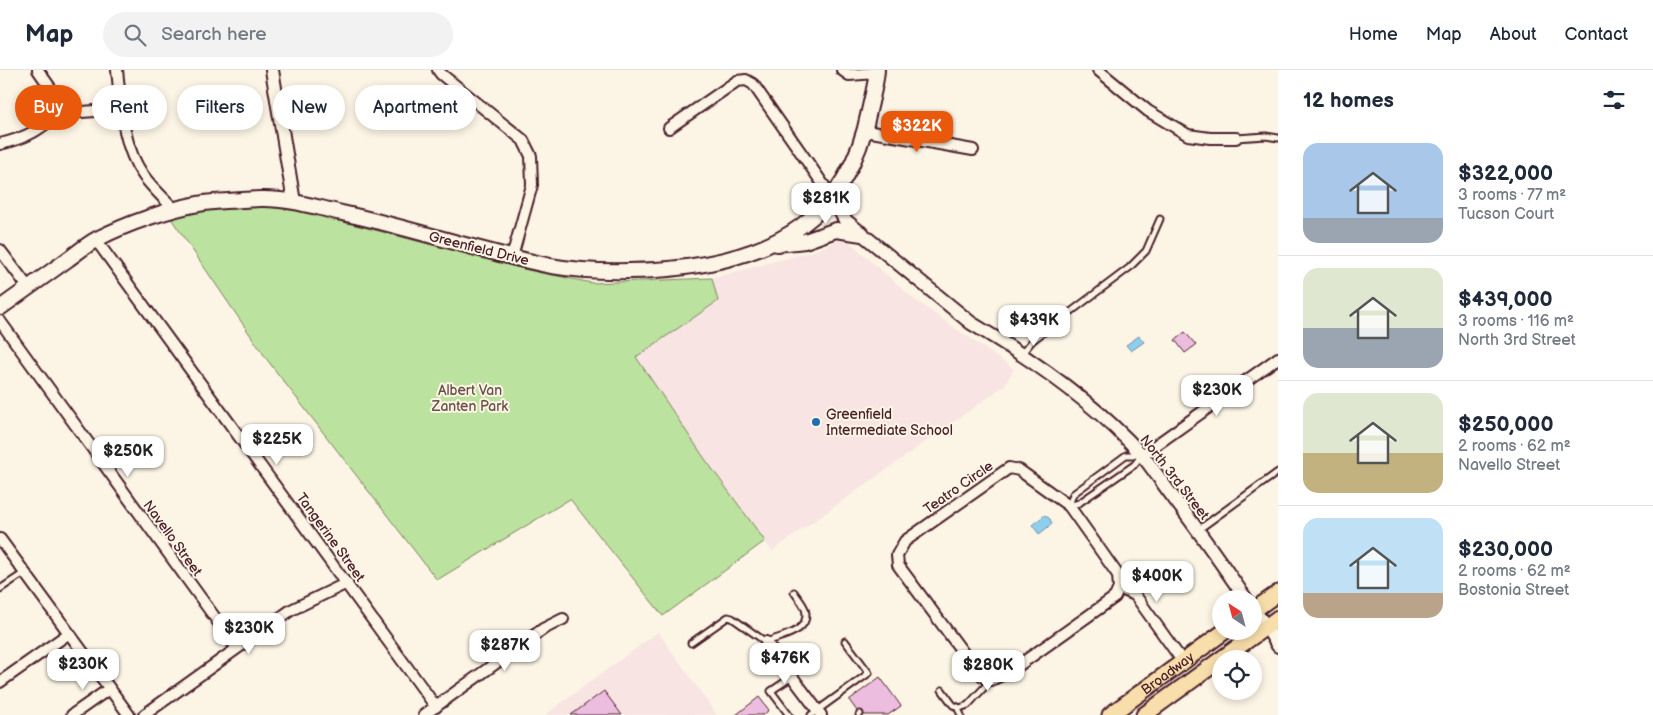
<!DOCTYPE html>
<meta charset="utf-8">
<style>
:root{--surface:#fff;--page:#f2f2f3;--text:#1f2937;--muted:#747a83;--line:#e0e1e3;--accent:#ea580c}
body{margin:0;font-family:"Balsamiq Sans",sans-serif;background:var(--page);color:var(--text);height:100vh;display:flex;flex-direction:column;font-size:19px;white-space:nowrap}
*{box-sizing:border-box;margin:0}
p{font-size:16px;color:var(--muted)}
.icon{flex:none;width:28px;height:28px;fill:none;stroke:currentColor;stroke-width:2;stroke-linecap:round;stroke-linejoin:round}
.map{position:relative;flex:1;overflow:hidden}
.sheet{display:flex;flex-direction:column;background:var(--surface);width:375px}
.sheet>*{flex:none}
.banner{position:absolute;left:15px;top:15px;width:475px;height:45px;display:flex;gap:10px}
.needle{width:32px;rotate:324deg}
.fabs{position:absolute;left:1212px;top:520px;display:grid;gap:10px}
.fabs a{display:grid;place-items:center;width:50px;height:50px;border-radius:50%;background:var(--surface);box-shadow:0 2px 8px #0003;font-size:25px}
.price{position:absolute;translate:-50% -42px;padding:0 11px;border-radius:10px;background:#fff;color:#222;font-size:16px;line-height:32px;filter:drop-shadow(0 1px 2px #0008)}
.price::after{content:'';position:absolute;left:50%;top:30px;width:15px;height:11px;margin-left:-8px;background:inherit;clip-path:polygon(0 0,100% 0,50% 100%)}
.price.active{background:var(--accent);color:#fff}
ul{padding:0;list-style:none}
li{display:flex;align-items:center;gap:15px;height:125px;padding:0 25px}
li+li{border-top:1px solid var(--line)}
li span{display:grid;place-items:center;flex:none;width:140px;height:100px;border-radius:15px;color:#555}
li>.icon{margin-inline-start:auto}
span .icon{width:60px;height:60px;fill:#fffc;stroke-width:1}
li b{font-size:21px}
h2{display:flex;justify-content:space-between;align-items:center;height:60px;padding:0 25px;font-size:21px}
.pill{padding:0 18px;border-radius:22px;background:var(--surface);box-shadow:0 2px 8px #0003;font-size:18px;line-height:45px}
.pill.active{background:var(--accent);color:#fff}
header{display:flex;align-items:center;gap:30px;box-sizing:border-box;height:70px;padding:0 25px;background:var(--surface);border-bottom:1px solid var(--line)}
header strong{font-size:24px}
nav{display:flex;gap:28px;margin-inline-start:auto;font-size:18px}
.search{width:350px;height:45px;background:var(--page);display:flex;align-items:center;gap:12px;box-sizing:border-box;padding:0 18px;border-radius:28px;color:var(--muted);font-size:19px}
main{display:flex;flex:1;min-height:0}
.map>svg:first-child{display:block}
.built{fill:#f7e4e3}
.green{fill:#bbe29e;stroke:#828064}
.water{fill:#8ecfef;stroke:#7389a1}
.building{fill:#ecbdde;stroke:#4a1f2b}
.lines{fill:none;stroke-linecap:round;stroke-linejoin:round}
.service-casing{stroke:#4a1f2b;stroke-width:9}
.minor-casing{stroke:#4a1f2b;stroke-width:14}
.tertiary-casing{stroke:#4a1f2b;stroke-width:16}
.secondary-casing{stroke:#4a1f2b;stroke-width:18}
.primary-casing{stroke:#4a1f2b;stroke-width:19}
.service{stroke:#fcf5e5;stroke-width:5}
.minor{stroke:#fcf5e5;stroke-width:10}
.tertiary{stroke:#fcf5e5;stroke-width:12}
.secondary{stroke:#fcf5e5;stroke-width:14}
.primary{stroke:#f8deab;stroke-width:15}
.poi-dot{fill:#1f6fb2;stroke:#fcf5e5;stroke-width:2}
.labels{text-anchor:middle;stroke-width:4;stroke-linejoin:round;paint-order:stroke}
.street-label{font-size:14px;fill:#4a1f2b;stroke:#fcf5e5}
.park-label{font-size:14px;fill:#665048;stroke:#fcf5e5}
.poi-label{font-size:14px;fill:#4a1f2b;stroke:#fcf5e5;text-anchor:start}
</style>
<header>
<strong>Map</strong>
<div class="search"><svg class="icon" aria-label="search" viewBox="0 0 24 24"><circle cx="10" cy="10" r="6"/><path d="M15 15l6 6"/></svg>Search here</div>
<nav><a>Home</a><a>Map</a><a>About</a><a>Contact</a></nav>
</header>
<main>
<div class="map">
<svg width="1278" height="645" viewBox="0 0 1278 645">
<rect width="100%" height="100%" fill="#fcf5e5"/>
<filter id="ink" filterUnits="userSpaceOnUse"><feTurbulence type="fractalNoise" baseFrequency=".02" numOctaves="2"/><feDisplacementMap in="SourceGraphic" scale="10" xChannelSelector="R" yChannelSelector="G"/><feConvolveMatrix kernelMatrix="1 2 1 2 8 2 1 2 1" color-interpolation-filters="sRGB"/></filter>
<g filter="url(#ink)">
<!-- built -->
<path class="built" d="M845 168 915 230 1014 299 1004 316 772 481 705 389 635 287 718 231 712 208 814 181Z
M658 562 717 645H545Z"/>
<!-- green -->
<path class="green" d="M262 136 306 142 524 199 592 213 712 208 718 231 636 287 705 389 765 471 663 546 570 429 437 510 268 291 170 147 199 140Z"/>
<!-- water -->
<path class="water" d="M1139 266 1144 272 1131 281 1126 275Z
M1045 445 1050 449 1052 454 1039 464 1032 455Z"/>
<!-- building -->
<path class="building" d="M1185 262 1196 275 1185 283 1175 270Z
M880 607 901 636 888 645H864L863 641H857L849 630Z
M604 621 622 645H571Z
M759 627 769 640 763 645H736Z"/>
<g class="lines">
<defs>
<path id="service" d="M1236 68 1266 66 1278 68
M1021 285 1032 271 1129 198 1146 181 1160 149
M1126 385H1142L1134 395 1079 433 1069 436 1073 424Z
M1198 460 1278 402
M0 519 24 503
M691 573 728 547 732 548 766 572C781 566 812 562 805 539 803 533 797 527 794 522
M942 620 953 635 960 638 968 635 991 610
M957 637 961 645
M789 645 771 621 792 607
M811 645 869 603 845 571
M859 645 860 644"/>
<path id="minor" d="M38 0 65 39 82 42 121 39
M117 0C121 35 122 75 143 105 152 118 165 129 175 140
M438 0 441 4 523 70 531 86 532 115 512 187
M842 0 849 5 876 3
M1098 0 1148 41 1188 65 1210 68H1236
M669 58 737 11 746 10 753 14 832 127
M866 61 973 80
M0 74C31 67 41 58 65 39
M96 170 436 637
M0 180 28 217
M0 251 237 578
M1142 385 1278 288
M1009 398 1019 400 1069 436 1118 505 1119 518 1115 527 1011 601 991 610 985 608 976 600 898 495 897 485 905 471Z
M0 469 129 645
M1119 518 1135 525 1183 592
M766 572 821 645
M0 612 68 564
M72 645 109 619
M144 645 291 540 347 513
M424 645 543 559 563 549"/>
<path id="tertiary" d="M272 0 294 132
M832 127 845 150 971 253C1032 289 1093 331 1141 384 1153 398 1162 413 1173 427 1198 460 1222 494 1246 529
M1254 540 1266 556 1278 576"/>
<path id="secondary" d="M777 174 805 171 836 160 862 164
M0 238C22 222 45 206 67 190 77 183 86 175 97 169 126 154 171 138 204 133 222 131 242 130 260 129 288 128 315 137 342 143 412 158 481 182 551 196 590 203 631 202 669 199 773 189 848 149 869 41 872 27 876 14 877 0"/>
<g id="primary">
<path d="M1254 540 1278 523"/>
<path id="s1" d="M1110 645 1225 561"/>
<path d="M1144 645 1278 548"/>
</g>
</defs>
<!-- service casing -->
<use href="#service" class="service-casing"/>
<!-- minor casing -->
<use href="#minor" class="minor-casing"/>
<!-- tertiary casing -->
<use href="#tertiary" class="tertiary-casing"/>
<!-- secondary casing -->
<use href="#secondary" class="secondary-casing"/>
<!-- primary casing -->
<use href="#primary" class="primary-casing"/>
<!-- service -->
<use href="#service" class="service"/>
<!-- minor -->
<use href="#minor" class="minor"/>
<!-- tertiary -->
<use href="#tertiary" class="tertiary"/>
<!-- secondary -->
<use href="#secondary" class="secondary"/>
<!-- primary -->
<use href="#primary" class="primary"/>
</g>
</g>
<!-- markers -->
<circle class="poi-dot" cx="816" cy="352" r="5"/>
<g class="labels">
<!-- street labels -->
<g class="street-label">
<text transform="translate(479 178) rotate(14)" y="5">Greenfield Drive</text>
<text transform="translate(1175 407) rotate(52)" y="5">North 3rd Street</text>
<text transform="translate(958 417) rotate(-35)" y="5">Teatro Circle</text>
<text transform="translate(331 467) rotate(54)" y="5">Tangerine Street</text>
<text transform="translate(173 468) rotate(54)" y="5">Navello Street</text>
<text dy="5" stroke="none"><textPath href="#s1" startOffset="71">Broadway</textPath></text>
</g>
<!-- park labels -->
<g class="park-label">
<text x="470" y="325">Albert Van<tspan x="470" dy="16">Zanten Park</tspan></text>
</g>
<!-- poi labels -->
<g class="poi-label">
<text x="826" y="349">Greenfield<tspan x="826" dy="16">Intermediate School</tspan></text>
</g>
</g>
</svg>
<div class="fabs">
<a><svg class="needle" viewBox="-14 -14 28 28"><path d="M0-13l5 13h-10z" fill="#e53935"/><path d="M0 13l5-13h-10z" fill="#747a83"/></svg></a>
<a><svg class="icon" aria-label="locate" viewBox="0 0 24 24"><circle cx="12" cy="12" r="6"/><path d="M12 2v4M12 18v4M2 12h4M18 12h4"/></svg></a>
</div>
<b class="price active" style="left:917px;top:83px">$322K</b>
<b class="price" style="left:826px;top:155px">$281K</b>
<b class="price" style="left:1034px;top:277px">$439K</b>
<b class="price" style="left:1217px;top:347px">$230K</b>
<b class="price" style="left:277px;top:396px">$225K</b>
<b class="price" style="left:128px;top:408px">$250K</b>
<b class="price" style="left:1157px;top:533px">$400K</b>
<b class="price" style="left:249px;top:585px">$230K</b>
<b class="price" style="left:505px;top:602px">$287K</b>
<b class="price" style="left:785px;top:615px">$476K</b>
<b class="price" style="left:83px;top:621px">$230K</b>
<b class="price" style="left:988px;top:622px">$280K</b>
<div class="banner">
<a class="pill active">Buy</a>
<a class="pill">Rent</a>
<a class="pill">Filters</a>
<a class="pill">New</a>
<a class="pill">Apartment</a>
</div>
</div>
<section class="sheet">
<h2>12 homes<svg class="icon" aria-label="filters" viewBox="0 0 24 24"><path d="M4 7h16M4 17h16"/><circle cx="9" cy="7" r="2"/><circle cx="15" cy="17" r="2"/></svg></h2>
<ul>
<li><span style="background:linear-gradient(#a9c7e8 75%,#9aa5b1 0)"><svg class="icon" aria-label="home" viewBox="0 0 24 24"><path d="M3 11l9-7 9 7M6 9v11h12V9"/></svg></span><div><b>$322,000</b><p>3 rooms · 77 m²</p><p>Tucson Court</p></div></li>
<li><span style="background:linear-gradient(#dfe7d0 60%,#9aa5b1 0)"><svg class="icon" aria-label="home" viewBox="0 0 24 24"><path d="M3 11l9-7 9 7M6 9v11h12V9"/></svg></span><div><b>$439,000</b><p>3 rooms · 116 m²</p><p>North 3rd Street</p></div></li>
<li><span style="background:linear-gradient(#dfe7d0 60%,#c2b280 0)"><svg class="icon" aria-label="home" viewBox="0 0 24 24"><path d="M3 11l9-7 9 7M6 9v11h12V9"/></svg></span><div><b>$250,000</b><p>2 rooms · 62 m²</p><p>Navello Street</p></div></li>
<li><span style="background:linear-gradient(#bfe0f5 75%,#b9a48a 0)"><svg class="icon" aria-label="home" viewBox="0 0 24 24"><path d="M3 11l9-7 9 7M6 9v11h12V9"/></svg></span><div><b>$230,000</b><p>2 rooms · 62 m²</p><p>Bostonia Street</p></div></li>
</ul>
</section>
</main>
